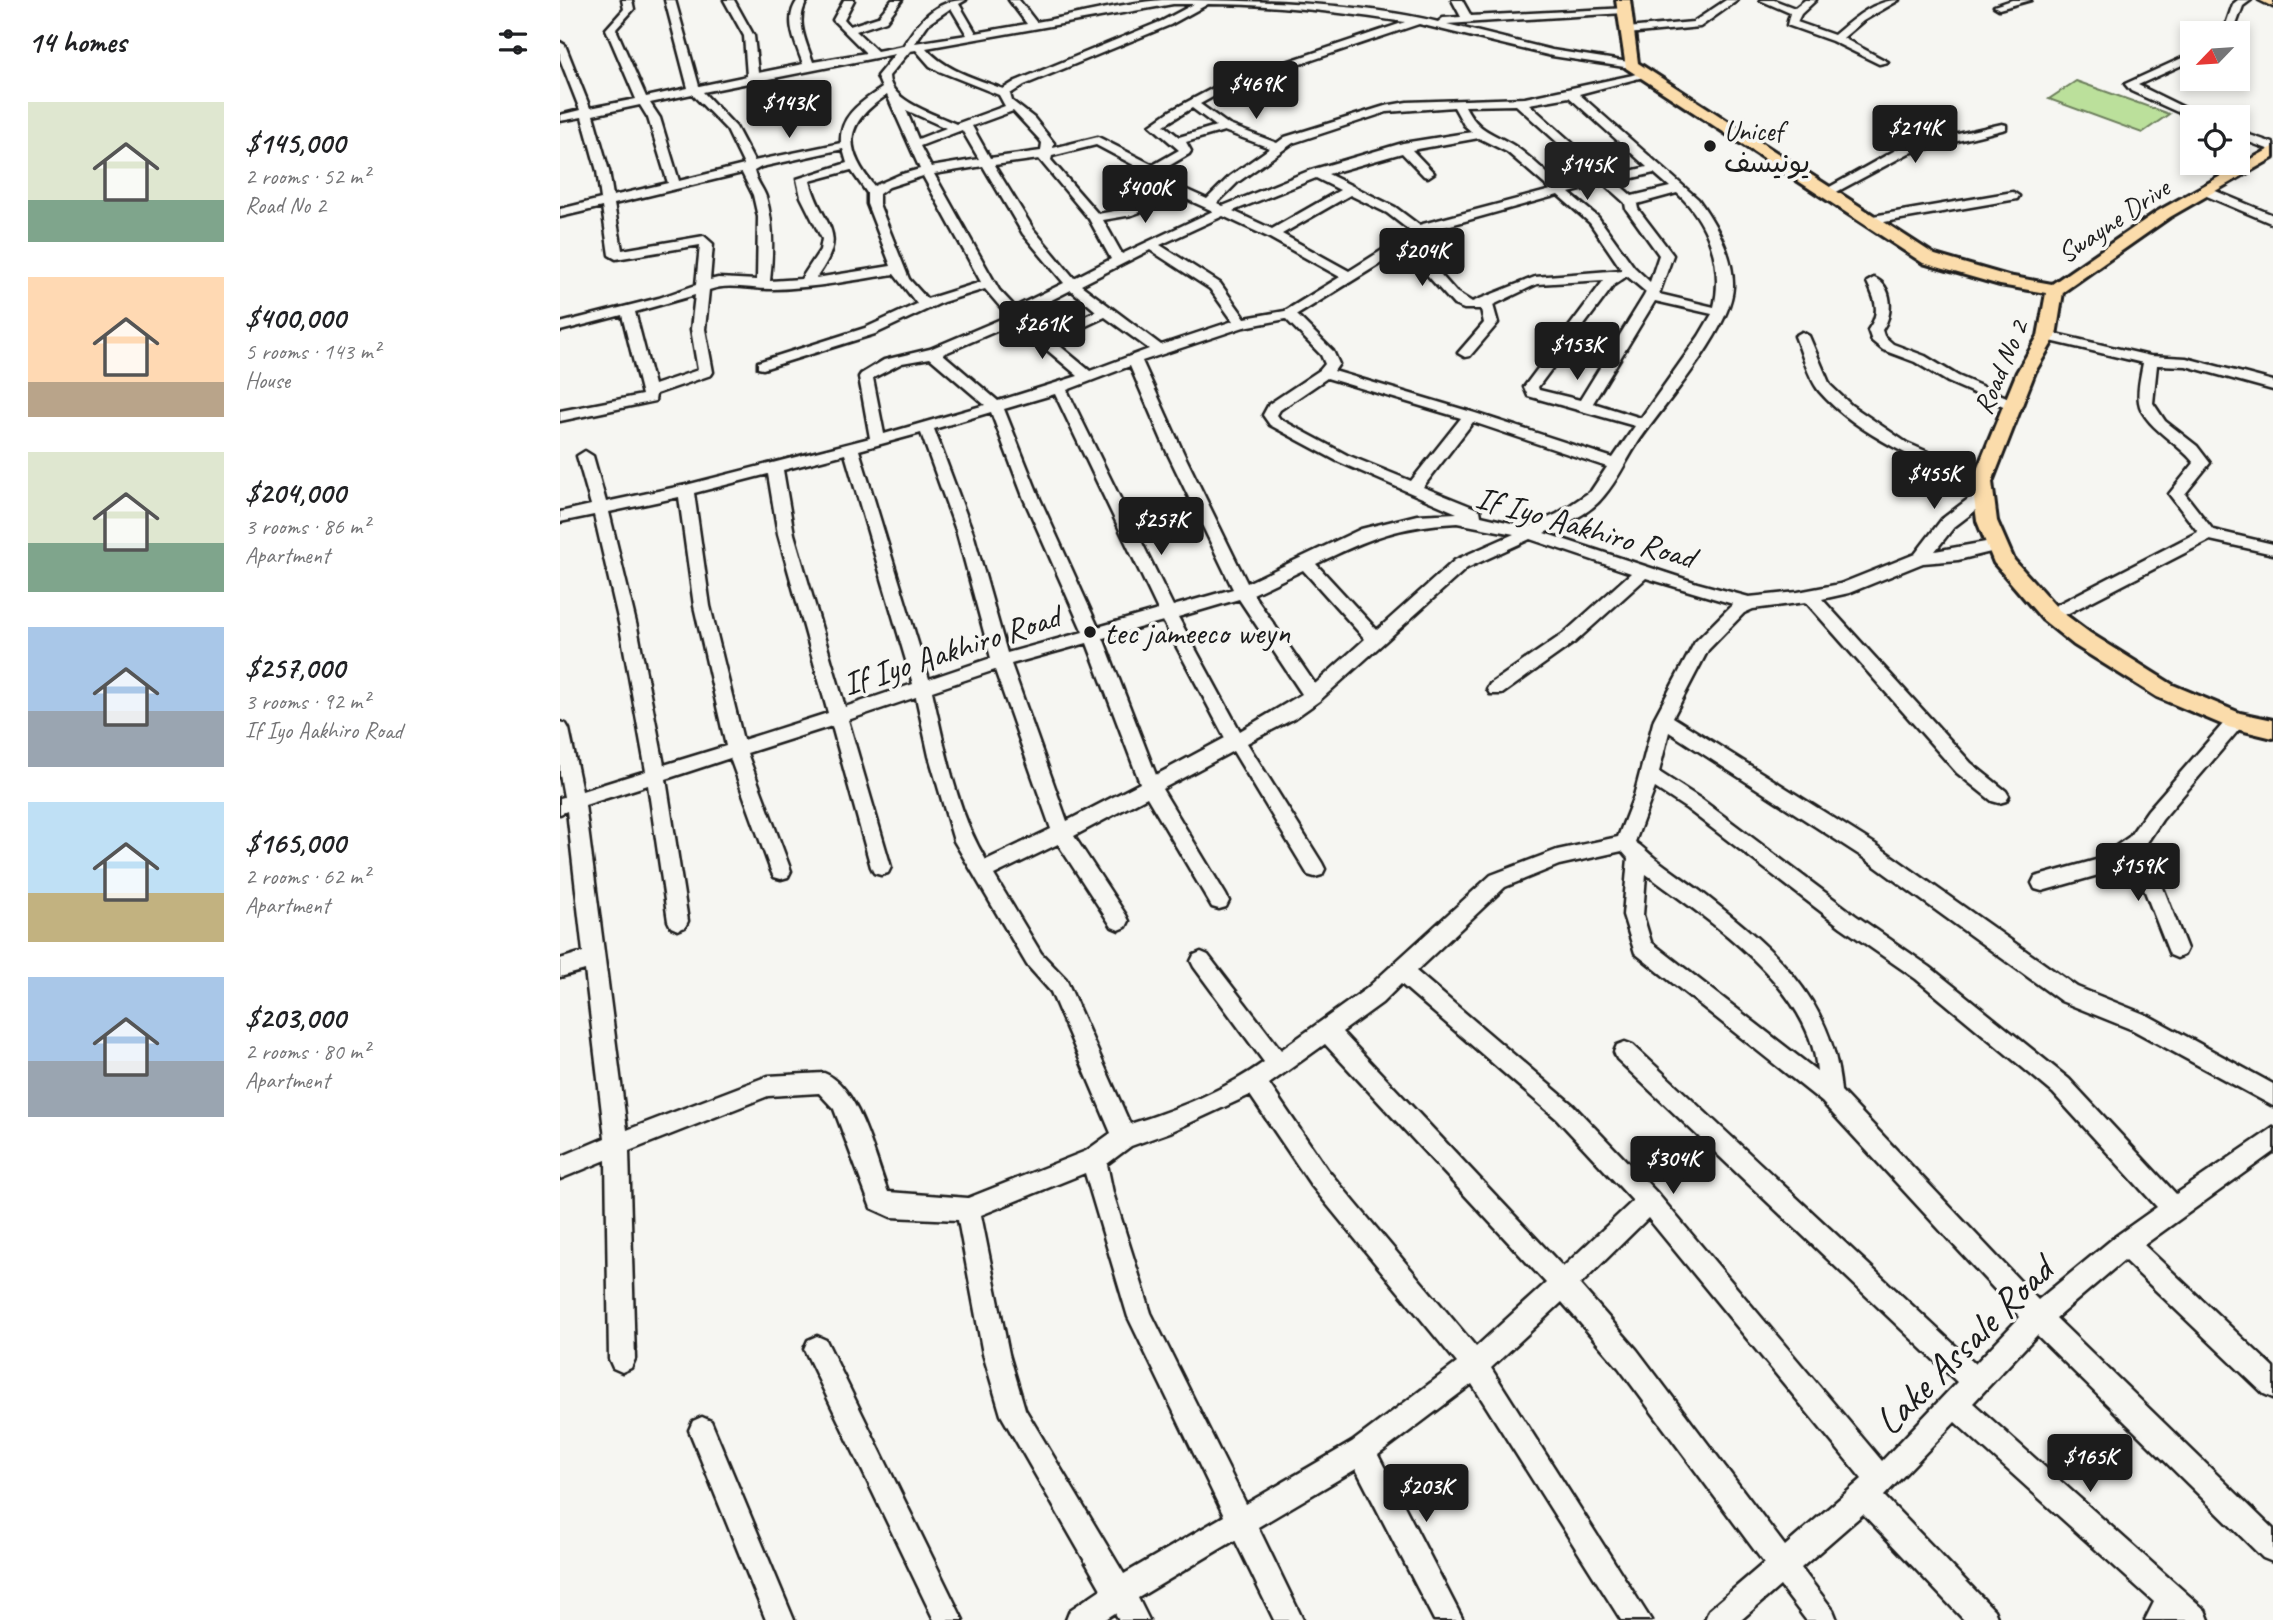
<!DOCTYPE html>
<meta charset="utf-8">
<style>
:root{--surface:#fff;--page:#f6f6f6;--text:#202124;--muted:#757577;--accent:#1c1c1c}
body{margin:0;font-family:Caveat,"Playpen Sans Arabic",sans-serif;background:var(--page);color:var(--text);height:100vh;display:flex;flex-direction:column;font-size:26px;white-space:nowrap}
*{box-sizing:border-box;margin:0}
p{font-size:23px;color:var(--muted)}
.icon{flex:none;width:38px;height:38px;fill:none;stroke:currentColor;stroke-width:2;stroke-linecap:round;stroke-linejoin:round}
.map{position:relative;flex:1;overflow:hidden}
.sheet{display:flex;flex-direction:column;background:var(--surface);width:560px}
.sheet>*{flex:none}
.needle{width:46px;rotate:245deg}
.tools{position:absolute;left:1620px;top:21px;display:grid;gap:14px}
.tools a{display:grid;place-items:center;width:70px;height:70px;border-radius:0px;background:var(--surface);box-shadow:0 4px 10px #0003;font-size:35px}
.price{position:absolute;translate:-50% -60px;padding:0 16px;border-radius:7px;background:var(--accent);color:#fff;font-size:23px;line-height:46px;filter:drop-shadow(0 2px 4px #0008)}
.price::after{content:'';position:absolute;left:50%;top:42px;width:21px;height:16px;margin-left:-10px;background:inherit;clip-path:polygon(0 0,100% 0,50% 100%)}
.price.current{background:#222;color:#fff}
ul{padding:0;list-style:none}
li{display:flex;align-items:center;gap:21px;height:175px;padding:0 28px}
li span{display:grid;place-items:center;flex:none;width:196px;height:140px;border-radius:0px;color:#555}
li>.icon{margin-inline-start:auto}
span .icon{width:84px;height:84px;fill:#fffc;stroke-width:1}
li b{font-size:30px}
h2{display:flex;justify-content:space-between;align-items:center;height:84px;padding:0 28px;font-size:30px}
main{display:flex;flex:1;min-height:0}
.map>svg:first-child{display:block}
.green{fill:#bbe09b;stroke:#6c7e5c;stroke-width:2}
.lines{fill:none;stroke-linecap:round;stroke-linejoin:round}
.minor-casing{stroke:#1c1c1c;stroke-width:5}
.major-casing{stroke:#1c1c1c;stroke-width:6}
.highway-casing{stroke:#1c1c1c;stroke-width:5}
.minor{fill:#f6f6f2;fill-rule:evenodd}
.major{fill:#fbdcab;fill-rule:evenodd}
.highway{fill:#fbdcab;fill-rule:evenodd}
.poi-dot{fill:#1c1c1c;stroke:#f6f6f2;stroke-width:2.5}
.labels{text-anchor:middle;stroke-width:7;stroke-linejoin:round;paint-order:stroke}
.far-poi-label{font-size:28px;fill:#1c1c1c;stroke:#f6f6f2;text-anchor:start}
.far-street-label{font-size:28px;fill:#1c1c1c;stroke:#f6f6f2}
.street-label{font-size:33px;fill:#1c1c1c;stroke:#f6f6f2}
.poi-label{font-size:33px;fill:#1c1c1c;stroke:#f6f6f2;text-anchor:start}
.near-street-label{font-size:40px;fill:#1c1c1c;stroke:#f6f6f2}
</style>
<main>
<section class="sheet">
<h2>14 homes<svg class="icon" aria-label="filters" viewBox="0 0 24 24"><path d="M4 7h16M4 17h16"/><circle cx="9" cy="7" r="2"/><circle cx="15" cy="17" r="2"/></svg></h2>
<ul>
<li><span style="background:linear-gradient(#dfe7d0 70%,#7fa58c 0)"><svg class="icon" aria-label="home" viewBox="0 0 24 24"><path d="M3 11l9-7 9 7M6 9v11h12V9"/></svg></span><div><b>$145,000</b><p>2 rooms · 52 m²</p><p>Road No 2</p></div></li>
<li><span style="background:linear-gradient(#ffd9b3 75%,#b9a48a 0)"><svg class="icon" aria-label="home" viewBox="0 0 24 24"><path d="M3 11l9-7 9 7M6 9v11h12V9"/></svg></span><div><b>$400,000</b><p>5 rooms · 143 m²</p><p>House</p></div></li>
<li><span style="background:linear-gradient(#dfe7d0 65%,#7fa58c 0)"><svg class="icon" aria-label="home" viewBox="0 0 24 24"><path d="M3 11l9-7 9 7M6 9v11h12V9"/></svg></span><div><b>$204,000</b><p>3 rooms · 86 m²</p><p>Apartment</p></div></li>
<li><span style="background:linear-gradient(#a9c7e8 60%,#9aa5b1 0)"><svg class="icon" aria-label="home" viewBox="0 0 24 24"><path d="M3 11l9-7 9 7M6 9v11h12V9"/></svg></span><div><b>$257,000</b><p>3 rooms · 92 m²</p><p>If Iyo Aakhiro Road</p></div></li>
<li><span style="background:linear-gradient(#bfe0f5 65%,#c2b280 0)"><svg class="icon" aria-label="home" viewBox="0 0 24 24"><path d="M3 11l9-7 9 7M6 9v11h12V9"/></svg></span><div><b>$165,000</b><p>2 rooms · 62 m²</p><p>Apartment</p></div></li>
<li><span style="background:linear-gradient(#a9c7e8 60%,#9aa5b1 0)"><svg class="icon" aria-label="home" viewBox="0 0 24 24"><path d="M3 11l9-7 9 7M6 9v11h12V9"/></svg></span><div><b>$203,000</b><p>2 rooms · 80 m²</p><p>Apartment</p></div></li>
</ul>
</section>
<div class="map">
<svg width="1713" height="1620" viewBox="0 0 1713 1620">
<rect width="100%" height="100%" fill="#f6f6f2"/>
<filter id="ink" filterUnits="userSpaceOnUse"><feTurbulence type="fractalNoise" baseFrequency=".0143" numOctaves="2"/><feDisplacementMap in="SourceGraphic" scale="14" xChannelSelector="R" yChannelSelector="G"/><feConvolveMatrix kernelMatrix="1 2 1 2 8 2 1 2 1" color-interpolation-filters="sRGB"/></filter>
<g filter="url(#ink)">
<!-- green -->
<path class="green" d="M1516 81 1609 114 1582 133 1489 99Z"/>
<g class="lines">
<defs>
<path id="minor" d="M62 0H72L74 9 56 29 86 97 128 88 105 0H115L139 86 187 76 184 36 164 0H174L194 36 198 73 243 64C236 44 223 19 238 0H248C234 19 246 42 253 62L306 53 273 20 284 0H294L284 19 290 26 318 17 332 0H342L326 21 296 31 317 51 343 46C359 21 374 0 406 0L399 4 416 33 467 24 449 0H459L476 22C518 15 561 3 602 0 685 0 798 2 878 22L883 18 901 17 892 0H902L911 16 1068 8V12L1064 13 887 24 992 50 1075 63V67L1071 68 992 56 859 24 669 88 640 104 669 125 717 143 725 137 825 106 847 102 965 98 1087 72V76L1019 94 1138 199C1156 224 1174 256 1173 287 1171 331 1101 408 1077 444 1065 462 1058 480 1043 497 1030 514 1004 524 984 533L1137 583 1189 597 1238 592 1280 584 1355 554 1382 519 1416 493H1428L1430 497 1428 501 1394 527 1375 551 1437 540 1445 545 1443 549 1398 560 1363 563 1289 593 1262 599 1411 763 1446 791 1449 796 1446 801 1439 803 1432 801 1397 773 1246 602 1193 609 1184 613 1148 650 1113 717 1315 844 1517 987 1589 1016 1713 1084V1106L1573 1030 1501 1001 1301 856 1109 732 1099 772 1141 799 1295 915 1370 967 1509 1079 1616 1194 1713 1128V1152L1584 1245 1713 1367V1398L1704 1394 1564 1260 1496 1318 1713 1529V1562L1703 1558 1477 1335 1413 1403 1645 1610 1649 1620H1585L1594 1602 1395 1422 1324 1496 1434 1610 1438 1620H1404L1303 1514 1241 1568 1273 1610 1277 1620H1246L1220 1586 1181 1620H1145L1149 1610 1204 1563 1059 1368 1002 1302 931 1368 1091 1620H1061L912 1384 818 1455 903 1620H874L796 1469 698 1527 743 1620H714L675 1540 578 1598 589 1620H559L555 1613 544 1620H506L510 1610 541 1589 441 1415 423 1354 398 1220 331 1217 311 1208 274 1109 259 1093 208 1096 69 1151 75 1359 71 1368 62 1372 53 1368 49 1359 46 1160 0 1179V1157L45 1138 25 970 0 977V959L23 952 7 811 0 814V798L4 797 0 775V722L6 724 9 729 22 791 86 771 60 627 34 515 0 522V512L31 505 17 456 25 451 33 456 46 502 126 485 310 438 299 377 301 374 324 360 370 349 448 316 425 289 383 302 315 334 203 369 198 368V362L305 328 357 304 334 274C294 280 254 288 214 289 193 290 169 282 149 290L145 329 153 372 151 375 96 394 95 401 0 421V411L82 395 62 315 0 331V323L99 298 136 285 140 245 56 259 49 255 42 207 0 217V209L41 199 37 171 22 117 0 121V115L20 110 0 59V42L5 45 30 108 76 99 46 29 64 9ZM613 4H634L602 21 456 81 443 89C415 78 386 71 366 48ZM648 4C714 4 780 12 845 22L661 84 610 111 590 125 619 150 593 165 538 137 493 148 494 143 474 118 452 101 450 94 464 85 610 25ZM391 8 407 35 355 43 368 24ZM356 50 370 66 379 71 439 95 445 106 396 124C377 115 329 101 329 76L350 51ZM335 54 317 76 322 88C302 102 279 115 281 143L194 161 176 127 143 92ZM132 94 167 130 184 165 119 181 100 118 90 103ZM327 95 360 169 339 175 314 186C282 147 285 123 327 95ZM1009 97 1087 167 1049 176 969 104ZM80 105 88 118 108 183 53 196 49 171 33 115ZM956 105 1038 179 1003 187C987 174 972 158 956 147 933 132 919 133 905 106ZM894 107 904 125 912 132 843 143 751 170 663 206 657 203 678 182 733 143 827 112ZM632 108 656 126 619 137 604 125ZM346 110 386 128 358 139ZM453 111 479 139 482 143 481 151 430 158 412 126ZM402 130 419 159 371 167 360 146ZM664 131 710 148 670 176 647 199 598 177 597 173 629 154 631 151 626 142ZM919 138 947 152 991 190 859 225 835 207 768 174 842 153 864 176 868 177 874 173 852 150ZM536 145 585 171 589 182 612 192 565 209 538 214 491 160 492 156ZM283 149 287 163 237 179 241 197 262 239 260 250 241 279 210 281C213 253 214 224 206 197 203 188 196 181 194 171L201 167ZM479 159 529 219 551 259 514 278 474 230 434 165ZM423 166 463 234 504 283 455 307 439 290 374 174ZM291 170 307 193V204L331 266 256 278C291 230 262 228 250 181ZM182 173 193 195 198 217 197 280 158 278 150 280 153 244 144 236 62 250 54 204ZM1094 173 1110 187 1072 196 1056 182ZM363 176 421 282 367 299 349 279 319 204V194L329 187ZM756 178 780 190 712 229 673 211ZM1044 184 1065 203 1066 209 1099 255 1090 282 1074 267 1038 217 1009 193ZM1117 193C1148 221 1164 266 1154 307L1099 294 1113 255 1078 209 1077 204ZM790 195 827 213 849 230 840 239 789 271 722 234ZM998 195 1030 223 1062 270 975 277 912 302 896 292 852 242 862 233ZM622 197 653 211 562 254 543 220 572 215ZM663 216 708 237 780 277 725 311 685 318 660 283 600 245ZM844 249 894 305 904 309H921L924 323 898 353 905 357 910 356 938 323 933 305 977 284 1044 280 964 387 968 396 1075 426 1053 458 915 413 774 371 779 364 773 351 737 315ZM590 250 650 289 673 321 601 345 521 285ZM1067 276 1086 292 1084 296 1020 400 979 390 978 387 1054 285ZM511 290 536 311 486 334 462 315ZM135 295 131 329 138 370 94 385 75 312ZM1095 301 1152 314 1139 336 1081 418 1033 403ZM545 317 589 349 530 371 494 341ZM726 319 761 355 765 364 760 370 709 404 703 415 710 425 777 461 897 513 857 515 801 529 687 583 623 452 582 361 684 327ZM455 323 518 376 438 401 383 354ZM370 358 425 405 324 434 313 378 342 363ZM570 366 607 452 673 589 613 606 507 390ZM767 378 901 418 851 481 787 455 720 419 717 415 720 410ZM495 394 598 610 538 627 480 499 444 409ZM431 412 464 499 523 632 447 653 413 533 374 429ZM913 422 1047 467 1031 491 997 514 968 527 921 516 920 510 863 487ZM361 433 397 533 431 658 369 679 299 450ZM285 454 353 684 285 707 234 534 223 470ZM208 474 218 534 268 713 183 740 150 606 134 493ZM119 497 134 606 166 746 104 765 77 627 49 512ZM897 523 954 534 895 560 817 630 756 564C810 538 837 526 897 523ZM970 539 1071 573 1003 634 930 684 927 689 930 694H942L1015 642 1086 578 1173 604 1135 642 1094 719 1074 796 1058 837 997 850 931 875 806 989 721 1050 648 955 641 952 634 955 631 961 634 967 704 1062C665 1090 616 1110 570 1124L506 979 481 953 434 875 498 844 552 927 559 930 566 927 569 921 566 915 514 836 587 797 652 907 659 909 666 907 669 901 666 895 602 789 673 751 748 875 755 877 762 875 765 869 762 863 687 743 735 718 759 701 907 568ZM743 570 805 639 755 684 693 594ZM679 599 742 694 680 731 618 617ZM603 621 665 738 596 775 543 638ZM527 643 580 783 507 821 451 664ZM435 670 491 829 426 860C396 811 385 748 372 691ZM356 697 369 756 394 841 467 965 491 992 551 1133 526 1151 408 1198 328 1192C315 1159 299 1086 264 1073L208 1076 67 1130 25 805 88 785 108 921 111 927 118 930 125 927 128 921 106 779 170 758 211 871 214 877 221 879 228 877 231 871 187 753 272 726 311 867 314 873 321 875 328 873 331 867 288 720ZM1095 788 1127 809 1281 927 1356 979 1493 1093 1597 1207 1556 1236 1478 1300 1281 1091C1273 996 1210 946 1140 891 1125 880 1110 870 1096 859 1089 854 1083 847 1075 842ZM1062 851 1068 858 1063 915 1075 953 1262 1102 1460 1317 1415 1364 1073 1045 1065 1042 1057 1045 1054 1052 1057 1059 1397 1382 1322 1461 1097 1193 1013 1105 856 971 945 887 999 865ZM1086 874C1148 920 1251 987 1257 1071L1091 942 1083 915ZM841 984 997 1119 1073 1201 1003 1267 782 1032 822 1003ZM765 1044 986 1283 916 1347 767 1169 709 1084ZM690 1095 751 1185 897 1363 792 1442 686 1504 591 1313 553 1193 547 1164 571 1146 610 1132ZM525 1173 568 1317 664 1516 564 1574 465 1409 449 1354 421 1215ZM1088 1218 1302 1479 1225 1546 1077 1350 1020 1285Z
M1166 0H1178L1140 27 1067 34 1062 31 1067 28 1133 22Z
M1200 0H1214L1235 8 1245 0H1256L1241 14 1237 22 1274 35C1293 19 1314 0 1339 0L1303 21 1283 38 1328 62 1319 64 1272 41 1227 25 1230 13Z
M1452 0H1471L1439 9 1434 6Z
M1678 0H1691L1683 6 1673 33H1663L1673 4Z
M1633 53V60L1578 85 1643 117 1633 119 1571 91 1565 84Z
M1442 124 1446 125V129L1349 153 1269 196 1265 197 1259 193 1341 147Z
M1678 131 1713 143V151L1678 138Z
M1646 187 1713 215V224L1642 194 1640 191Z
M1453 192 1459 196 1457 199 1307 225 1301 221 1307 217Z
M1314 278C1334 286 1333 316 1322 330L1324 336 1333 344 1365 356 1398 376 1458 402 1460 405 1458 408H1448L1388 382 1355 362 1323 350 1312 341 1308 330C1321 312 1316 301 1307 282Z
M1242 332 1249 336 1270 385 1291 405 1347 443 1428 478 1430 482 1428 486H1416C1364 462 1298 436 1259 391 1248 377 1242 353 1235 336Z
M1487 332 1590 356 1626 358 1713 381V390L1626 366 1597 365 1593 403 1605 421 1637 446 1650 463 1625 494 1653 530 1713 544V554L1650 540 1497 619H1485L1482 615 1485 611 1638 532 1609 494 1634 463C1620 444 1582 425 1579 402 1577 390 1581 374 1583 363L1482 339V333Z
M1676 714 1682 716 1685 721 1682 726 1602 820 1586 844 1627 949 1624 955 1617 958 1610 955 1571 856 1549 872 1482 891 1475 889 1472 883 1475 877 1536 860 1569 837 1588 810 1670 716Z
M257 1336 266 1340 403 1620H374L244 1349 248 1340Z
M142 1417 151 1421 234 1620H206L129 1430 133 1421Z"/>
<path id="major" d="M1056 0H1070L1078 63 1375 255 1448 276 1492 284 1598 211 1713 147V158L1610 217 1503 292 1496 336 1475 372 1432 482 1437 521 1454 560 1499 610 1530 633 1613 685 1680 713 1713 720V738L1668 727 1597 697 1514 645 1483 620 1434 563 1417 521 1412 482 1457 372 1478 336 1486 293 1440 285 1363 263 1066 68Z"/>
<path id="highway" d="M1699 0H1713V7Z"/>
</defs>
<!-- minor casing -->
<use href="#minor" class="minor-casing"/>
<!-- major casing -->
<use href="#major" class="major-casing"/>
<!-- highway casing -->
<use href="#highway" class="highway-casing"/>
<!-- minor -->
<use href="#minor" class="minor"/>
<!-- major -->
<use href="#major" class="major"/>
<!-- highway -->
<use href="#highway" class="highway"/>
</g>
</g>
<!-- markers -->
<g class="poi-dot">
<circle cx="1150" cy="146" r="7"/>
<circle cx="530" cy="632" r="7"/>
</g>
<g class="labels">
<!-- far-poi labels -->
<g class="far-poi-label">
<text x="1164" y="140">Unicef<tspan x="1164" dy="32">يونيسف</tspan></text>
</g>
<!-- far-street labels -->
<g class="far-street-label">
<text transform="translate(1553 220) rotate(-34)" y="10">Swayne Drive</text>
<text transform="translate(1440 367) rotate(-67)" y="10">Road No 2</text>
</g>
<!-- street labels -->
<g class="street-label">
<text transform="translate(1026 526) rotate(16)" y="12">If Iyo Aakhiro Road</text>
<text transform="translate(391 649) rotate(-18)" y="12">If Iyo Aakhiro Road</text>
</g>
<!-- poi labels -->
<g class="poi-label">
<text x="544" y="644">tec jameeco weyn</text>
</g>
<!-- near-street labels -->
<g class="near-street-label">
<text transform="translate(1403 1345) rotate(-45)" y="14">Lake Assale Road</text>
</g>
</g>
</svg>
<div class="tools">
<a><svg class="needle" viewBox="-14 -14 28 28"><path d="M0-13l5 13h-10z" fill="#e53935"/><path d="M0 13l5-13h-10z" fill="#757577"/></svg></a>
<a><svg class="icon" aria-label="locate" viewBox="0 0 24 24"><circle cx="12" cy="12" r="6"/><path d="M12 2v4M12 18v4M2 12h4M18 12h4"/></svg></a>
</div>
<b class="price" style="left:696px;top:121px">$469K</b>
<b class="price" style="left:229px;top:140px">$143K</b>
<b class="price" style="left:1355px;top:165px">$214K</b>
<b class="price current" style="left:1027px;top:202px">$145K</b>
<b class="price" style="left:585px;top:225px">$400K</b>
<b class="price" style="left:862px;top:288px">$204K</b>
<b class="price" style="left:482px;top:361px">$261K</b>
<b class="price" style="left:1017px;top:382px">$153K</b>
<b class="price" style="left:1374px;top:511px">$455K</b>
<b class="price" style="left:601px;top:557px">$257K</b>
<b class="price" style="left:1578px;top:903px">$159K</b>
<b class="price" style="left:1113px;top:1196px">$304K</b>
<b class="price" style="left:1530px;top:1494px">$165K</b>
<b class="price" style="left:866px;top:1524px">$203K</b>
</div>
</main>
